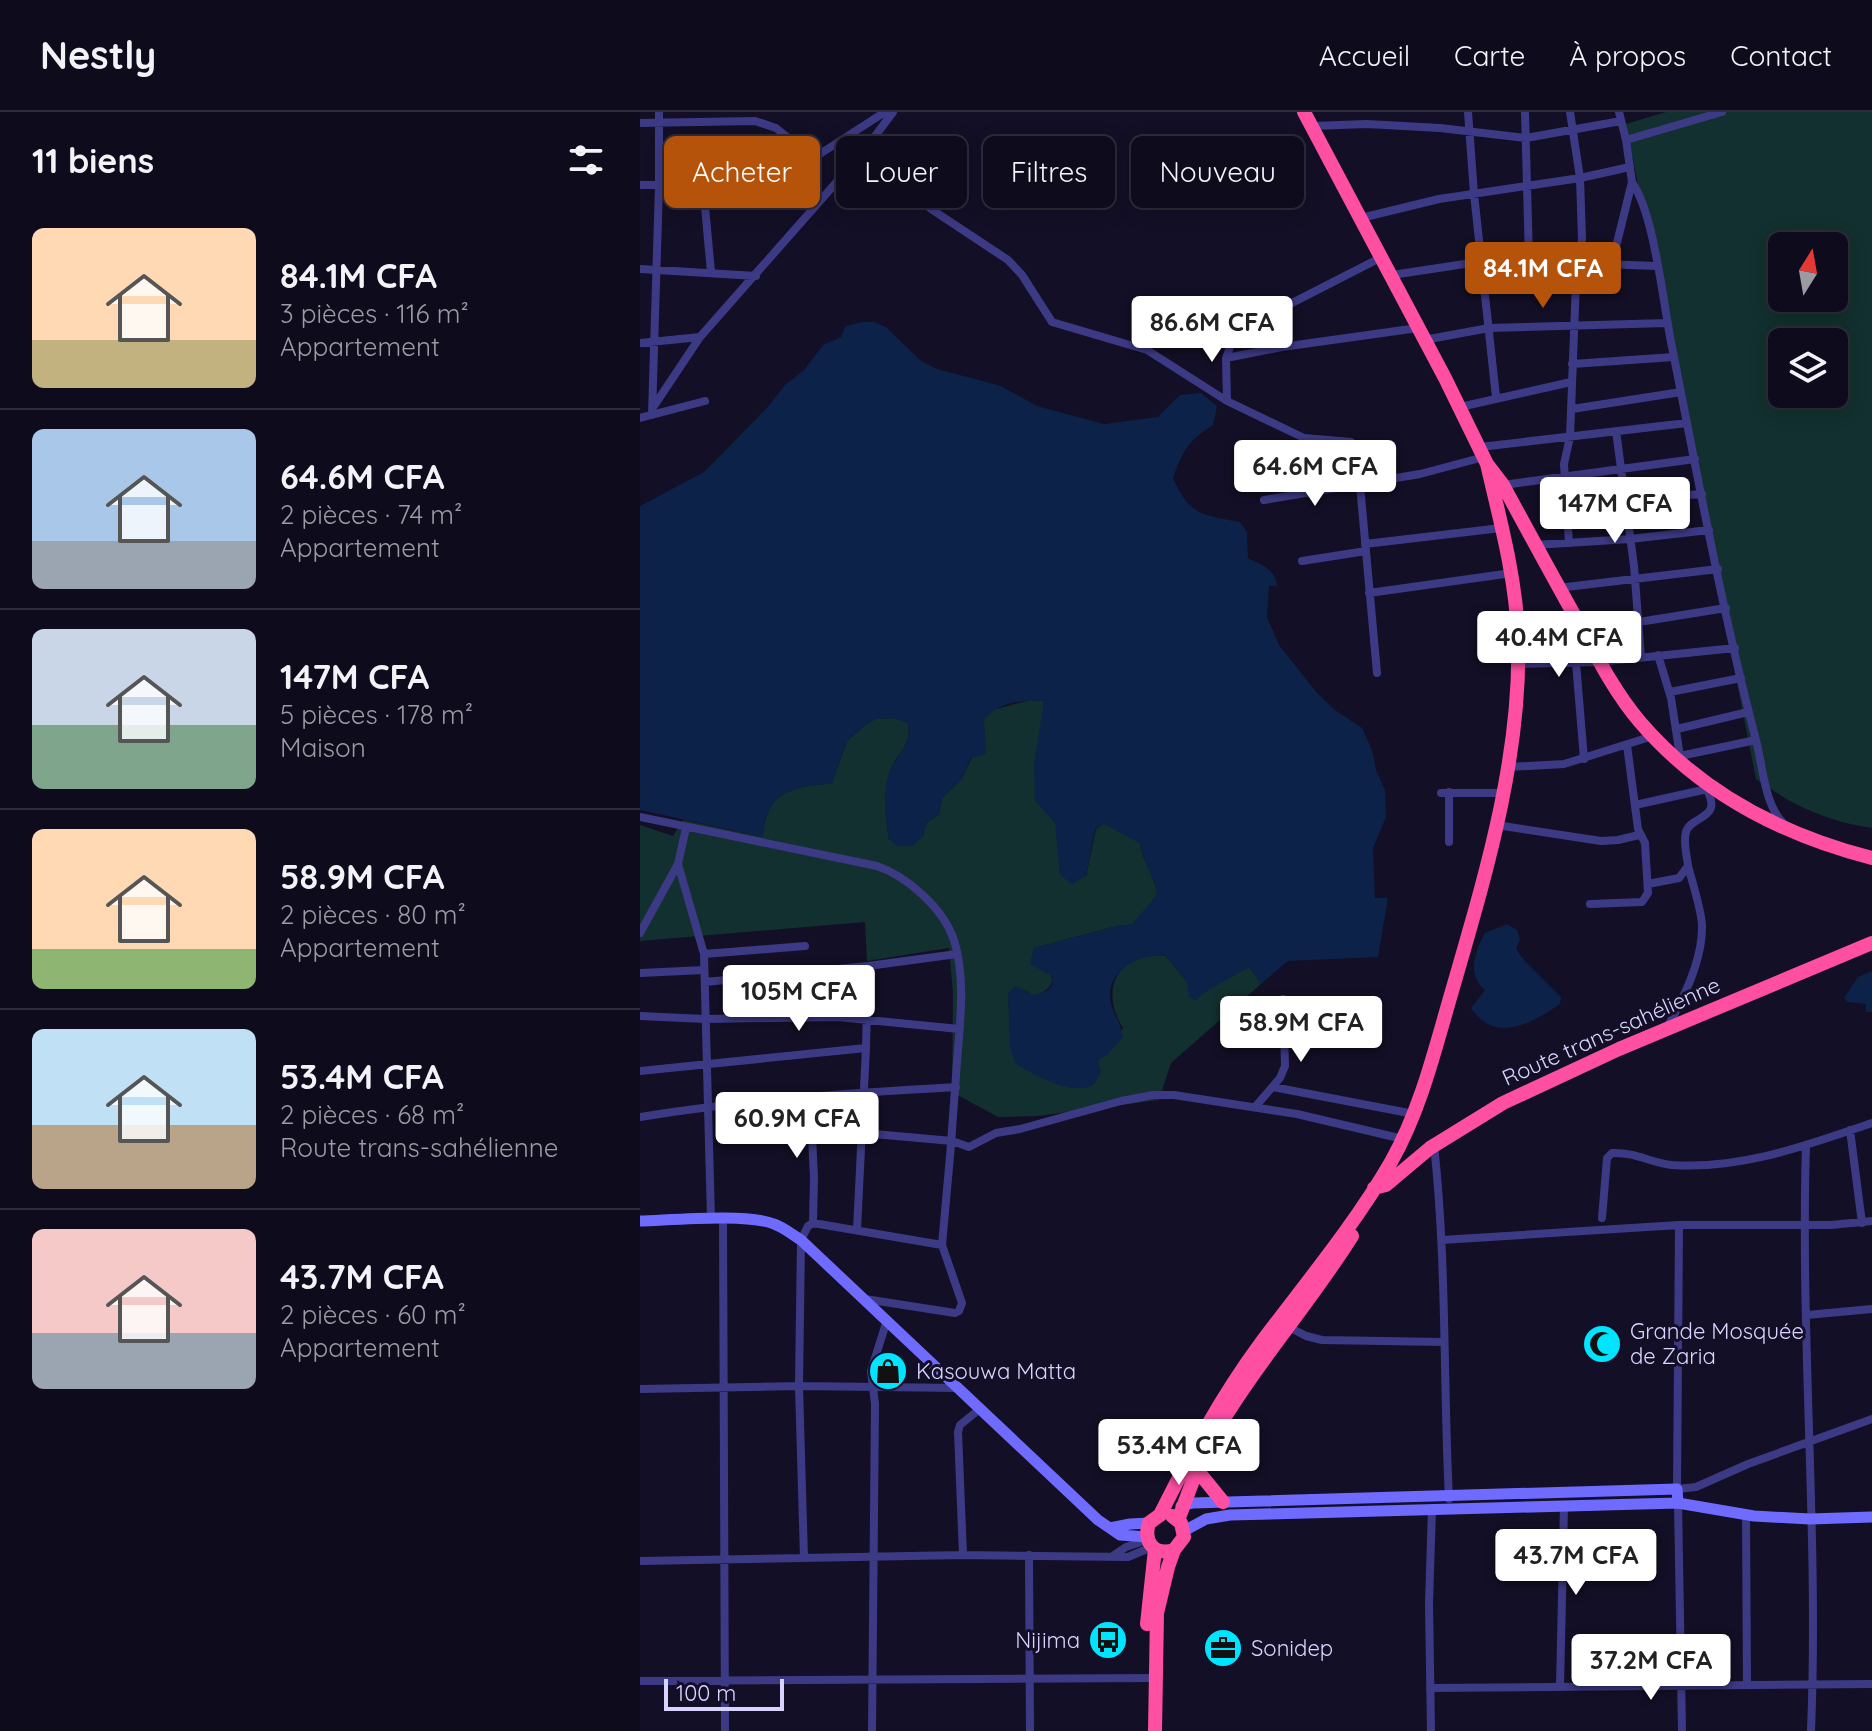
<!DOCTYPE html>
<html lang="fr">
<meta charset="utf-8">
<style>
:root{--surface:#0e0b1c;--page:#1c1929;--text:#f1f3f6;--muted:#9b9ba3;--line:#2e2b3b;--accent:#b45309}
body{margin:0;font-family:Quicksand,sans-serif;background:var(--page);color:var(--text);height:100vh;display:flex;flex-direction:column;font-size:30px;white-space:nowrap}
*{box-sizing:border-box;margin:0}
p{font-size:26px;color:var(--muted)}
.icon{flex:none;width:44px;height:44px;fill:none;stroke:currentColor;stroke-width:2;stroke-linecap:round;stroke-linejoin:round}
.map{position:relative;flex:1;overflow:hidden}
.panel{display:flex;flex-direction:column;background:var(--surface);width:640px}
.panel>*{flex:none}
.guide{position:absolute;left:24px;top:24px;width:760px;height:72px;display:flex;gap:16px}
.needle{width:52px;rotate:11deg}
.fabs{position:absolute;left:1128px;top:120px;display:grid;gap:16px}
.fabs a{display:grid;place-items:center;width:80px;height:80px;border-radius:12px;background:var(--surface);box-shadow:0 4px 20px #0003,0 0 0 2px var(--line);font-size:40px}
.scale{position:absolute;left:24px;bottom:20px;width:120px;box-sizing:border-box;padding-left:8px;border:4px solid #d9d4ff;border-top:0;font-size:22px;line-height:28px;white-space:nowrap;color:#d9d4ff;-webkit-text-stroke:6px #130f26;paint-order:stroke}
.price{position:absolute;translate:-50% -68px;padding:0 18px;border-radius:8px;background:#fff;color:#222;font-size:26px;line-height:52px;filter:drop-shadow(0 2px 4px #0008)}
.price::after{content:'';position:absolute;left:50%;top:48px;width:24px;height:18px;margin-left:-12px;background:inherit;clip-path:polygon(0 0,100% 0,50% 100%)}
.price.selected{background:var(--accent);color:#fff}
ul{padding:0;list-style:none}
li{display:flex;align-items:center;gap:24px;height:200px;padding:0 32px}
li+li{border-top:2px solid var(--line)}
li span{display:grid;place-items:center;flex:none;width:224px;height:160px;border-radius:12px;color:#555}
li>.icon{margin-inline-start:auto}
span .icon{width:96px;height:96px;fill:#fffc;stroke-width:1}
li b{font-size:34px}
h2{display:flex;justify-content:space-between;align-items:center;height:96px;padding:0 32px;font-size:34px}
.pill{padding:0 28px;border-radius:12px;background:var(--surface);box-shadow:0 4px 20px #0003,0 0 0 2px var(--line);font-size:28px;line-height:72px}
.pill.selected{background:var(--accent);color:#fff}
header{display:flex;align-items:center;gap:48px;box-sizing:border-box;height:112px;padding:0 40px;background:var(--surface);border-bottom:2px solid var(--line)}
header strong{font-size:38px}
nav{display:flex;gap:44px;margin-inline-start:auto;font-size:28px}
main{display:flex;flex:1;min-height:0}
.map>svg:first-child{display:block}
.green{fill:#12302f;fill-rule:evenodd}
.water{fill:#0c2248}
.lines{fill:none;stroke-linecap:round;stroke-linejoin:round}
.street{stroke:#3d3a85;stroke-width:8}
.secondary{stroke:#6f6bff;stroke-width:11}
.highway{stroke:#ff4fa3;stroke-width:14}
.labels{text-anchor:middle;stroke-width:6;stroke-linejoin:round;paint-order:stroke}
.street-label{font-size:22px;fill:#d9d4ff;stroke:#130f26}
.poi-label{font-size:22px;fill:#d9d4ff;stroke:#130f26;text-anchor:start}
</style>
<header>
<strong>Nestly</strong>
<nav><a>Accueil</a><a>Carte</a><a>À propos</a><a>Contact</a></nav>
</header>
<main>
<section class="panel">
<h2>11 biens<svg class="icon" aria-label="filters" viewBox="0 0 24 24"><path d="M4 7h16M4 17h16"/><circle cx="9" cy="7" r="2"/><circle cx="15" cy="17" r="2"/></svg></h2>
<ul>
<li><span style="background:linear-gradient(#ffd9b3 70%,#c2b280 0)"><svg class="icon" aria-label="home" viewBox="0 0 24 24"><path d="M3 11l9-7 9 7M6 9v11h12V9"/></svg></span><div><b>84.1M CFA</b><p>3 pièces · 116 m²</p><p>Appartement</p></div></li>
<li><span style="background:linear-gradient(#a9c7e8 70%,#9aa5b1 0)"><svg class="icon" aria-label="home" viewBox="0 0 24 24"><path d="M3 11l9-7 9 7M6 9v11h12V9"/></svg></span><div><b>64.6M CFA</b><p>2 pièces · 74 m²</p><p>Appartement</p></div></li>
<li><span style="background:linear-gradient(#c9d6e8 60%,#7fa58c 0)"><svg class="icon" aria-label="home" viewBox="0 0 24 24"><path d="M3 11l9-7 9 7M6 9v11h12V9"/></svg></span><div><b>147M CFA</b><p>5 pièces · 178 m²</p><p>Maison</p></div></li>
<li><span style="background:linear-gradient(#ffd9b3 75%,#8fb573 0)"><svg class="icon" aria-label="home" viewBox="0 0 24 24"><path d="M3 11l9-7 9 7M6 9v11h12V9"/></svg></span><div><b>58.9M CFA</b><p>2 pièces · 80 m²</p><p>Appartement</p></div></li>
<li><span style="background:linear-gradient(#bfe0f5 60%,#b9a48a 0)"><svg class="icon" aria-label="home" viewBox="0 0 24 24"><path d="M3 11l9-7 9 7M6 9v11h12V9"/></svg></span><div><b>53.4M CFA</b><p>2 pièces · 68 m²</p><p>Route trans-sahélienne</p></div></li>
<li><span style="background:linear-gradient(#f6c9c9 65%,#9aa5b1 0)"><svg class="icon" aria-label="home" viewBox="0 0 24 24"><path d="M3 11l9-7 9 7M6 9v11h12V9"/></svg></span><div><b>43.7M CFA</b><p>2 pièces · 60 m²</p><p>Appartement</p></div></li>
</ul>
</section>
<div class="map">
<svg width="1232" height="1619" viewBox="0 0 1232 1619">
<rect width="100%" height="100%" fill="#130f26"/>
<!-- green -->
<path class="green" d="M1026 0H1232V716C1186 709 1154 694 1116 667L986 12ZM1142 134H1194V186H1142ZM1142 230H1194V282H1142Z
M391 588 404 589 395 688 415 711 446 764 456 717 464 711 500 731C502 750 516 764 517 783L493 812 477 814 394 836C407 857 427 872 394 884L385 878 368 890 370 903 458 948 483 916C458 877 479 839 526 844L547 870 561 882 609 854 621 872 531 951 519 988 397 1004 358 1005 312 980 313 881 309 836 227 849 225 810 0 829V713L33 724 43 708 123 725C126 678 151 676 192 671L207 629 223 615 235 607 253 606 268 611C272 636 258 638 251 657 242 679 245 705 249 728L283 724 286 711 299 702 302 686 321 668 344 621V607L352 598Z"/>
<!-- water -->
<path class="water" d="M222 210H234L246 215 281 249 297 257 361 274 397 294 464 312 518 305 540 283 561 281 577 294 573 313C548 329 543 338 533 366 550 404 562 403 600 410L607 420 608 446C621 453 636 457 637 474H629L627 505 639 533 677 581 695 598 722 616 732 638 736 658 745 678 746 705 733 736 735 786H748L738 845 648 849 621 872 609 855 562 882 556 889 549 885 547 870 526 844C503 841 470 856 470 883 470 899 482 911 483 925L467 943 458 948 461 961C460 962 455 971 454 972 434 986 392 962 375 951L370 935 368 881 376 874 394 883C406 880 414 878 412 864L390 852 394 836 477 814 492 812 517 783C516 764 502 750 500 731L464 712 455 717 446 764 432 772 420 763 415 711 395 688 394 652 404 589C383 587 358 591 344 607L346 642 331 646 321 668 302 686 299 702 286 711 283 724 273 734H257L249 727C245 705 242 679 251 657 258 638 272 636 268 611L253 606 235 607 223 615 207 629 192 671C151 676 126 678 123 725L0 698V394L64 360 126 297 145 273 164 258 183 233 201 225 206 214Z
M867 812 877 818 880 827 876 837 883 847 921 885 920 892C891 912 855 932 831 896L845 878C826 862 835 840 845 821Z
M1232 859V900H1226V892L1208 890 1204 886 1218 865Z"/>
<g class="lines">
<!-- street -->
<path class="street" d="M828 0 834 82 856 285
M885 0 889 148
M0 11 115 9 136 16 173 46
M672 14 727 12 800 16 886 26 981 9
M986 28 1082 0
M224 39 291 97 368 148 382 163 412 210 507 238 587 289
M992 70C1015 104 1023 192 1032 235 1058 366 1082 499 1116 628 1123 654 1124 694 1145 713
M0 73H19V0
M63 73 71 160
M721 106 799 87 940 66 990 55
M742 145 601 217 594 224 586 246 642 235 778 216
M972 151 992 70 986 28 979 0
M0 157 116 164
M752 163 851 148 1017 154
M784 228 849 216 1027 211
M0 231 60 225 224 39 253 0
M586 246 587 289 664 326 711 330 720 373 737 561
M932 252 1034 245
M14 294 60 225
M820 295 931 270
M932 297 1041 280
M12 303 19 73 135 71 245 0
M0 306 65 289
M976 319 994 454 1001 545
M672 328 680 379
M840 335 1047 311
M863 373 1055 347
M624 388 780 362 844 345
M927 392 1062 382
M929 431 924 352 930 325 936 169 942 127 940 66 930 0
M725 432 861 416
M895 433 990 427 1069 418
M662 449 726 439
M918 476 1078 457
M729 481 872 461
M943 519 1086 496
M1018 543 1031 586 1041 651
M936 551 944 647
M878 552 959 550 1095 536
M1030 580 1101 566
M1037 617 1108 600
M1040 644 1116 628
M868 655 924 652 1013 624
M801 681H862
M995 693 1072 676
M0 705 237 754C268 765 303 796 314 828 326 867 320 910 317 950 313 1011 308 1072 302 1133L173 1111 168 1114 161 1128 159 1274 164 1446
M856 713 961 729 978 728 999 723
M809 730V680
M38 752 64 842 71 1107
M1008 772 1039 766 1048 754C1047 744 1043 730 1046 720 1051 703 1083 708 1067 678
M950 792 1002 790 1008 781 1005 731 998 717 987 633
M0 821 38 752 46 716
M64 842 165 834
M0 861 64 858
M65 870 228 854 317 842
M0 904 65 907 198 905 319 917
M1026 917C1043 888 1062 849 1062 816 1063 803 1052 769 1048 754
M0 959 226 936 228 854
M633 975 774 1002
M170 985 174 1065 173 1111
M615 995 640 966 645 954 643 887
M0 1005C104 988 210 981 316 975
M1210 1018 1222 1111
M223 1021 312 1029 329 1035 356 1021 380 1017 481 989 513 983H534L657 1002 763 1027
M794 1033C807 1151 803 1269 809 1387
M1166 1033C1160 1228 1179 1424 1171 1619
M962 1106 967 1046 972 1041C996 1040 1011 1051 1032 1053 1102 1058 1167 1033 1232 1011
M83 1107 85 1619
M1039 1113 1037 1377 1056 1375 1108 1352 1232 1307
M217 1117 226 936
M802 1128 1039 1113H1191L1232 1109
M225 1187 315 1201 319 1199 322 1191 302 1133
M1167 1203 1232 1197
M647 1214 666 1224 682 1228 803 1230
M0 1277 159 1274 318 1276
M1038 1391 1042 1619
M1106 1403 1107 1573
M323 1443 318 1320 320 1313 341 1296
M389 1443 390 1619
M474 1443 486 1435 507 1428
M0 1449 323 1443 488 1445 512 1435
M0 1569 515 1566
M920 1575 924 1394
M790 1576 1232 1572
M232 1619 235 1292 231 1259 247 1208
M791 1619 789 1491 792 1397"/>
<!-- secondary -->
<path class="secondary" d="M0 1109C32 1108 107 1101 134 1112 143 1115 153 1123 161 1128L458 1408 480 1423 507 1425
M541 1394 553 1391 1037 1377 1038 1391
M470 1416 490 1412 509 1411
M544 1419 566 1407 590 1403 1038 1391 1114 1404 1170 1407 1232 1405"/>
<!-- highway -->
<path class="highway" d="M664 0 805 266 847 352 863 373C889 421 915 469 942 517 959 549 976 582 1000 610 1061 681 1142 723 1232 746
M734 1076 746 1073 790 1036 863 991 979 937 1232 831
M557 1358 583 1390
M538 1408C549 1381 557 1353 571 1328 612 1256 668 1194 712 1124
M534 1438C514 1444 503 1430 509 1411L520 1403C550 1343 581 1285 621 1231 665 1172 714 1114 751 1050 781 997 795 937 812 879 845 765 882 644 878 524 876 466 860 408 847 352
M507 1512 515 1437
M515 1619 517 1501 528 1455 534 1438 544 1425 541 1411 532 1404"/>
</g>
<!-- icons -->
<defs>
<symbol id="mosque-disc" viewBox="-11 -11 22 22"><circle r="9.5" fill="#00e5ff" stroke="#130f26"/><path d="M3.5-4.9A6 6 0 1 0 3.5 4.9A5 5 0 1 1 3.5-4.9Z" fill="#111"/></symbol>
<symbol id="shop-disc" viewBox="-11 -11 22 22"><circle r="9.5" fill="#00e5ff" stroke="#130f26"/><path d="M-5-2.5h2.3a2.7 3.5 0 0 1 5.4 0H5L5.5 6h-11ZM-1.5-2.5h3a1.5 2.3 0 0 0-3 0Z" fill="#111"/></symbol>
<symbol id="bus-disc" viewBox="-11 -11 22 22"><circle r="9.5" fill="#00e5ff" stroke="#130f26"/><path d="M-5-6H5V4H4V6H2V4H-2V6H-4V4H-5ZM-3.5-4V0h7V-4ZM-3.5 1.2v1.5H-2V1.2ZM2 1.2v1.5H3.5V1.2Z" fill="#111"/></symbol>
<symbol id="office-disc" viewBox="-11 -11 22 22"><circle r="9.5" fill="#00e5ff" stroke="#130f26"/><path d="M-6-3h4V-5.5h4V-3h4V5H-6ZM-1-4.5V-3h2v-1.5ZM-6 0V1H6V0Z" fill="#111"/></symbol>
</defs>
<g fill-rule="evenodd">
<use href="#mosque-disc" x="940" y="1210" width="44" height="44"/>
<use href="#shop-disc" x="226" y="1237" width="44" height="44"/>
<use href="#bus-disc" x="446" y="1506" width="44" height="44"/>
<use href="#office-disc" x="561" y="1514" width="44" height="44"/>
</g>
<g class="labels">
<!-- street labels -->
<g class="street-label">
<text transform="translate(971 919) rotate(-24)" y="8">Route trans-sahélienne</text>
</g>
<!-- poi labels -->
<g class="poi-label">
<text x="990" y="1227">Grande Mosquée<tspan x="990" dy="25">de Zaria</tspan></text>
<text x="276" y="1267">Kasouwa Matta</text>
<text x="440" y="1536" text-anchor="end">Nijima</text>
<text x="611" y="1544">Sonidep</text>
</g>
</g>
</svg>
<div class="fabs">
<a><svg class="needle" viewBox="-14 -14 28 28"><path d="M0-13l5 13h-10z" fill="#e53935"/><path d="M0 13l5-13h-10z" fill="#9b9ba3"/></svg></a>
<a><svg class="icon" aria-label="layers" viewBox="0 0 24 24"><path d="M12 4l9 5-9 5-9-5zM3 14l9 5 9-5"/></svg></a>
</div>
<div class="scale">100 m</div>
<b class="price selected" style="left:903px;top:198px">84.1M CFA</b>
<b class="price" style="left:572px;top:252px">86.6M CFA</b>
<b class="price" style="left:675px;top:396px">64.6M CFA</b>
<b class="price" style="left:975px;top:433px">147M CFA</b>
<b class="price" style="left:919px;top:567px">40.4M CFA</b>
<b class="price" style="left:159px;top:921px">105M CFA</b>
<b class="price" style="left:661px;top:952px">58.9M CFA</b>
<b class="price" style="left:157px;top:1048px">60.9M CFA</b>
<b class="price" style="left:539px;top:1375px">53.4M CFA</b>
<b class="price" style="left:936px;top:1485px">43.7M CFA</b>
<b class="price" style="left:1011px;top:1590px">37.2M CFA</b>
<div class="guide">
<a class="pill selected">Acheter</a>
<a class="pill">Louer</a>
<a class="pill">Filtres</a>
<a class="pill">Nouveau</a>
</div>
</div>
</main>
